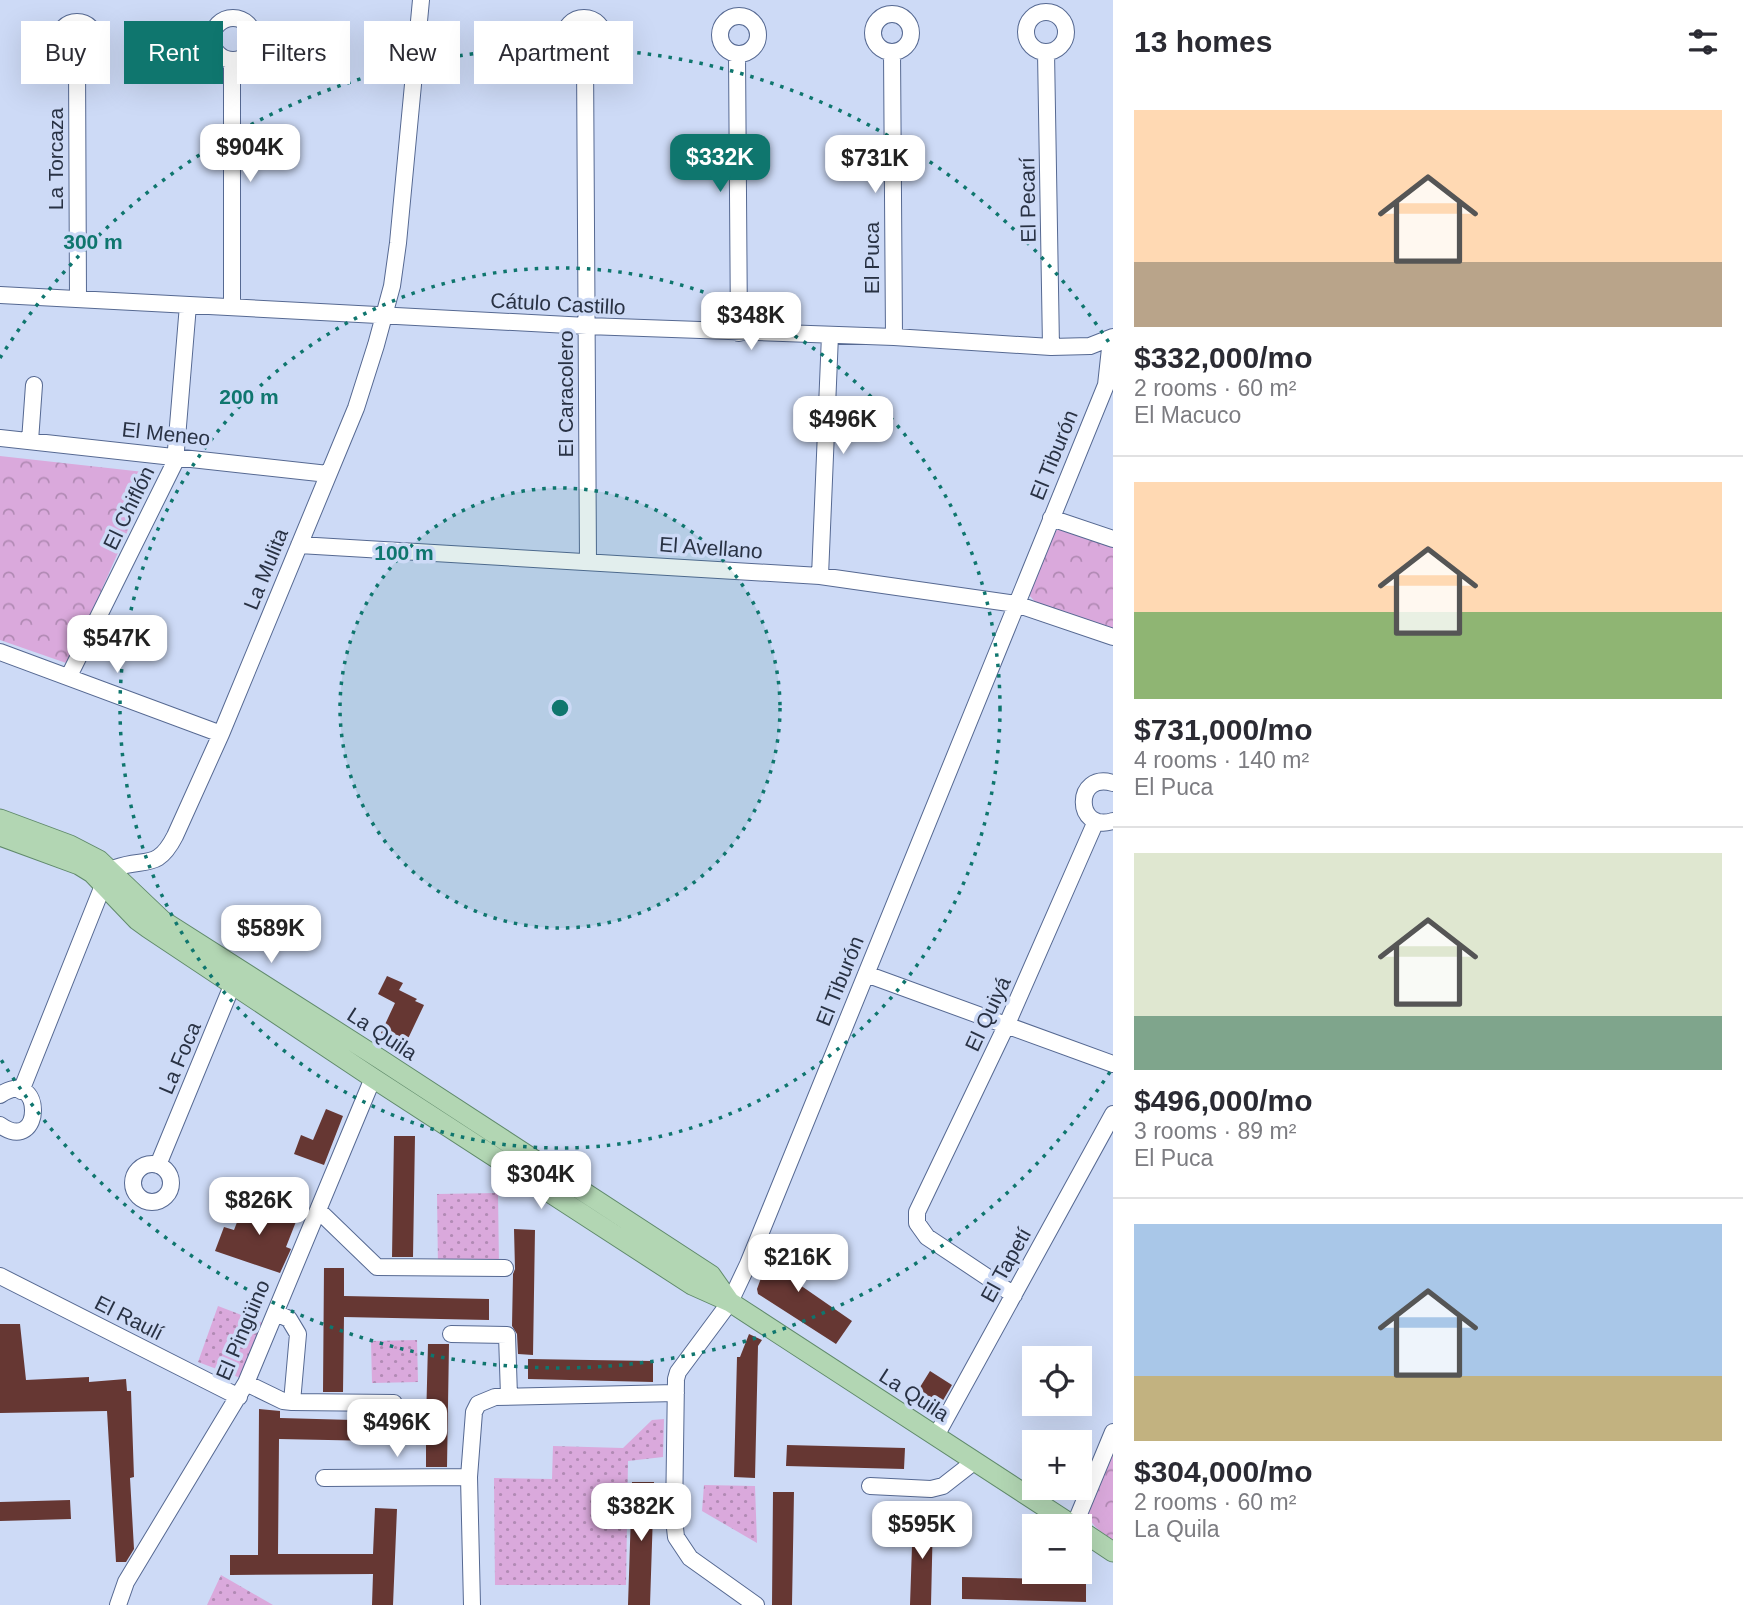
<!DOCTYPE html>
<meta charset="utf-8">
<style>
:root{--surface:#fff;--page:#f7f7f7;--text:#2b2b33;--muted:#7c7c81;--line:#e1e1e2;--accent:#0f766e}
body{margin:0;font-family:Arial,sans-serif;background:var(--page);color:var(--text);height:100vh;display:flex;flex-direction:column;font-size:26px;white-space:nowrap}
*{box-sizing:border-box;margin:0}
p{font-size:23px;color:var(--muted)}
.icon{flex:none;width:38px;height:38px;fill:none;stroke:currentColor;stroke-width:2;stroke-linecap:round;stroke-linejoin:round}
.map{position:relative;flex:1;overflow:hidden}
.panel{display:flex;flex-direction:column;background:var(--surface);width:630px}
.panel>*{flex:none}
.top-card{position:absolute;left:21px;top:21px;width:665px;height:63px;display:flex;gap:14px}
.fabs{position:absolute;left:1022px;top:1346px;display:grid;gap:14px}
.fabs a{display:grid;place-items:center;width:70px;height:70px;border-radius:0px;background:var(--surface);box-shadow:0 7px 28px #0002;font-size:35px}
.price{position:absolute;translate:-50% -60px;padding:0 16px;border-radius:14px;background:#fff;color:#222;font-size:23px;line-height:46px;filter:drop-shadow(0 2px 4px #0008)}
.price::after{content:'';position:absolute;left:50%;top:42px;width:21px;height:16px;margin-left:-10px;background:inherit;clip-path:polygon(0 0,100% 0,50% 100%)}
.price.active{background:var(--accent);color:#fff}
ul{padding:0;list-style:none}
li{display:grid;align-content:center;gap:14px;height:371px;padding:0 21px}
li+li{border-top:2px solid var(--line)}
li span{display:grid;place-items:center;height:217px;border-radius:0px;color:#555}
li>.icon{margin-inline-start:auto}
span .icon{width:126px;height:126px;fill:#fffc;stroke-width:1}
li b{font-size:30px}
h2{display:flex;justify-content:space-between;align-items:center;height:84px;padding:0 21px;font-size:30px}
.chip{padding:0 24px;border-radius:0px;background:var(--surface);box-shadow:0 7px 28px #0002;font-size:24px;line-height:63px}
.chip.active{background:var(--accent);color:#fff}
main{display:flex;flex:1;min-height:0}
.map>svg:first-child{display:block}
.grass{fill:url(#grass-dots)}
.park{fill:url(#park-crowns)}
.building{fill:#663733}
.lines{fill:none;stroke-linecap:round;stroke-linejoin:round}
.minor-casing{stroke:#566992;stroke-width:18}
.major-casing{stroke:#608a6b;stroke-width:21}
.minor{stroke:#fff;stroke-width:16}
.major{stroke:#b2d6b3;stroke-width:19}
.ring{fill:none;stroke:#0f766e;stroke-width:3.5;stroke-dasharray:3.5 7}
.labels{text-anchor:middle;stroke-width:7;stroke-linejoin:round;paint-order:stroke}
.street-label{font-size:21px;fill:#293244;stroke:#cddaf6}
.centre{fill:#0f766e;stroke:#cddaf6;stroke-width:3.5}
.ring-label{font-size:21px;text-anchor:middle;font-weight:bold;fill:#0f766e;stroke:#cddaf6;stroke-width:7;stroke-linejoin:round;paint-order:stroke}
</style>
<main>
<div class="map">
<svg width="1113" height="1605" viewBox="0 0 1113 1605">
<defs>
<pattern id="grass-dots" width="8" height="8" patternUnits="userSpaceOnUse" patternTransform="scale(1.75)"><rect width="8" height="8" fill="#daa9dc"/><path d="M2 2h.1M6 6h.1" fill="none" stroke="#b18ab4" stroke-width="1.8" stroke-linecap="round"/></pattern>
<pattern id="park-crowns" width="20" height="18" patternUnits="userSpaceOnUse" patternTransform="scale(1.75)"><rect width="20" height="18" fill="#daa9dc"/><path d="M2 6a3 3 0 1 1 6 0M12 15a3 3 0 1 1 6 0" fill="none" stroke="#b18ab4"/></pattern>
</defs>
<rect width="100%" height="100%" fill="#cddaf6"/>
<!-- grass -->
<path class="grass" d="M63 41a14 14 0 1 1 28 0a14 14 0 1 1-28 0Z
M498 1193 499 1267 438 1268 437 1194Z
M218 1306 268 1325 246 1380 198 1362Z
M417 1340 418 1382 372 1383 371 1341Z
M664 1419 663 1457 628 1461 626 1585H495L494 1478 552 1479 553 1446 623 1448 652 1420Z
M704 1485 755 1486 757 1543 702 1511Z
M221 1575 273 1605H207Z"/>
<!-- park -->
<path class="park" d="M0 456 153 473 69 664 0 640Z
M1057 530H1067L1113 544V632L1038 605 1029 595 1028 588 1052 535Z
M1113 1448V1540C1100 1531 1090 1526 1087 1510Z"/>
<!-- building -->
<path class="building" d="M387 976 403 983 399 990 417 999 415 1001 424 1005 405 1045 381 1033 395 1003 378 994Z
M326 1109 343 1116 324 1165 294 1154 301 1135 313 1140Z
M394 1136H415L413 1257H392Z
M246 1199 297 1219 286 1247 291 1249 280 1273 215 1251 224 1227 234 1230Z
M514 1229 535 1230 533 1355 518 1354 517 1334 512 1326 513 1274 515 1269Z
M777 1235 800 1250 787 1276 852 1321 836 1344 758 1294 757 1289Z
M324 1268H344V1296L489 1299V1320L344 1317 343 1392H323Z
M0 1324H20L26 1380 89 1377V1382L126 1379 127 1391H131L134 1477 130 1478 134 1549 126 1562H116L107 1411 0 1413Z
M749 1334 762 1340 758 1346 755 1478 734 1477 737 1357H740Z
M428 1344H449L447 1467H426V1442L279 1439 278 1554H373L375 1508 397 1509 393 1605H372L373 1574 230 1575V1555H258L259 1409 280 1411V1418L426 1422Z
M528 1359 653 1361V1382L528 1379Z
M930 1371 952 1385 935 1414 912 1400Z
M787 1445 905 1448 904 1469 786 1466Z
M632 1482H654L650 1605H628Z
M773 1492H794L792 1605H772Z
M70 1500 71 1519 0 1521V1502Z
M913 1517H933L931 1605H910Z
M962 1577 1086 1580V1602L962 1599Z"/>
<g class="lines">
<defs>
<path id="minor" d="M1026 32a20 20 0 1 1 40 0a20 20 0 1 1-40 0Z
M873 33a19 19 0 1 1 38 0a19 19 0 1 1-38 0Z
M720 35a19 19 0 1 1 38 0a19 19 0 1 1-38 0Z
M564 38a20 20 0 1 1 40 0a20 20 0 1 1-40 0Z
M212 39a21 21 0 1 1 42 0a21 21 0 1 1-42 0Z
M58 41a19 19 0 1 1 38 0a19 19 0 1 1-38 0Z
M892 52 894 337
M1046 52 1051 347
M737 54 739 333
M585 58 588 562
M77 60 78 299
M232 60V307
M0 295 587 326 894 337 1051 347 1090 346 1113 337
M0 438 328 474
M30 441 34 385
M1051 518 1113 539
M299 545 820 576 1016 604 1113 637
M820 576 830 335
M0 652 221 734
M69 676 175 462 188 305
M1113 783C1074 771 1074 833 1113 821
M866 974 1113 1064
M21 1091 104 883 115 868C146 857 157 871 175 836L221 734 356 408 376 345 392 286 398 243 421 0
M0 1095C44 1065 44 1156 0 1125
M133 1183a19 19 0 1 1 38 0a19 19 0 1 1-38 0Z
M158 1165 236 976
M318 1210 377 1267 505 1268
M0 1276 239 1397
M1014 1295 927 1237 917 1223V1212L1007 1024 1096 821
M276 1313 289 1319 298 1334 292 1402
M451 1334 507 1335 509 1396
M246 1383 283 1401 292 1402 394 1403
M936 1436 1113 1114
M324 1478 469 1477
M870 1486 931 1489 943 1486 975 1461
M1074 1526 1113 1432
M118 1605 126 1582 246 1383 373 1078
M472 1605 469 1477 474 1412 478 1404 495 1397 676 1393
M756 1605 690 1558 676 1537 674 1519 676 1379 678 1372 730 1302 748 1264 1106 385 1111 339"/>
<path id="major" d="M0 819 70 845 99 860 162 920 380 1059 711 1275 730 1302
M0 836 79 865 92 873 137 920 148 928 373 1078 692 1285 730 1302 1074 1526
M1080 1530 1113 1552"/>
</defs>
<!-- minor casing -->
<use href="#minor" class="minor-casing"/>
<!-- major casing -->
<use href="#major" class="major-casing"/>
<!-- minor -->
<use href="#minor" class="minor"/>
<!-- major -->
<use href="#major" class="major"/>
</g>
<!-- distance rings -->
<circle cx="560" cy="708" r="220" fill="#0f766e" fill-opacity=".12"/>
<g class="ring">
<circle cx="560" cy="708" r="220"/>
<circle cx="560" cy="708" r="440"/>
<path d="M1110 1072A660 660 0 0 1 0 1058M0 358A660 660 0 0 1 1110 344"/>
</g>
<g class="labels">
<!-- street labels -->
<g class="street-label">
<text transform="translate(56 159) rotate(-90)" y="7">La Torcaza</text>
<text transform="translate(1028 200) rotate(-91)" y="7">El Pecarí</text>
<text transform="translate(872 258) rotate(-90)" y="7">El Puca</text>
<text transform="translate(558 304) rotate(3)" y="7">Cátulo Castillo</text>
<text transform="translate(566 394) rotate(-90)" y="7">El Caracolero</text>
<text transform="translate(166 434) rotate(6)" y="7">El Meneo</text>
<text transform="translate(1054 455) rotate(-68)" y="7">El Tiburón</text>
<text transform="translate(129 508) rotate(-64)" y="7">El Chiflón</text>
<text transform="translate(711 548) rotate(4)" y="7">El Avellano</text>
<text transform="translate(266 569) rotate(-68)" y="7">La Mulita</text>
<text transform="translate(840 981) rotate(-68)" y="7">El Tiburón</text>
<text transform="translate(988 1014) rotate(-65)" y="7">El Quiyá</text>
<text transform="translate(382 1034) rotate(33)" y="7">La Quila</text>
<text transform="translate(180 1058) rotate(-67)" y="7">La Foca</text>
<text transform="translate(1006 1265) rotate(-61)" y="7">El Tapetí</text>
<text transform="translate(129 1318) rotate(27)" y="7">El Raulí</text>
<text transform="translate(243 1330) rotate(-67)" y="7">El Pingüino</text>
<text transform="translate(914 1395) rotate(33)" y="7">La Quila</text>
</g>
</g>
<circle cx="560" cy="708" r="10" class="centre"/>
<g class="ring-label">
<text x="93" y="249">300 m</text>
<text x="249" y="404">200 m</text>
<text x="404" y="560">100 m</text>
</g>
</svg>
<div class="fabs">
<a><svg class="icon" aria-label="locate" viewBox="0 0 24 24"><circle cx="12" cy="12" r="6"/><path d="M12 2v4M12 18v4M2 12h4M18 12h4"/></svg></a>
<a>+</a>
<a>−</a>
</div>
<b class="price" style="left:250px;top:184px">$904K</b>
<b class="price active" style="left:720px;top:194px">$332K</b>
<b class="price" style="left:875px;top:195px">$731K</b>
<b class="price" style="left:751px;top:352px">$348K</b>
<b class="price" style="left:843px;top:456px">$496K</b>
<b class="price" style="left:117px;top:675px">$547K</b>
<b class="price" style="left:271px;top:965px">$589K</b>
<b class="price" style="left:541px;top:1211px">$304K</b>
<b class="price" style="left:259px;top:1237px">$826K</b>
<b class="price" style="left:798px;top:1294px">$216K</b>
<b class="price" style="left:397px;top:1459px">$496K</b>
<b class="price" style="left:641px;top:1543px">$382K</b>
<b class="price" style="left:922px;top:1561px">$595K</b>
<div class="top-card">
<a class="chip">Buy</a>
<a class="chip active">Rent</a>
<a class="chip">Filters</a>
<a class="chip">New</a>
<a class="chip">Apartment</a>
</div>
</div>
<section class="panel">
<h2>13 homes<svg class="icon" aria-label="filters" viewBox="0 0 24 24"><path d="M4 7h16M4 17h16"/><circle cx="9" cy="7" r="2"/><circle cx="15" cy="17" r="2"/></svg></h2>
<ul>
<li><span style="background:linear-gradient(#ffd9b3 70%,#b9a48a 0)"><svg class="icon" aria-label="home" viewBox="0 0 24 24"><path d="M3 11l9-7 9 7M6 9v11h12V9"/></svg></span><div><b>$332,000/mo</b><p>2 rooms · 60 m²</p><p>El Macuco</p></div></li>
<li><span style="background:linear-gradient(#ffd9b3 60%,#8fb573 0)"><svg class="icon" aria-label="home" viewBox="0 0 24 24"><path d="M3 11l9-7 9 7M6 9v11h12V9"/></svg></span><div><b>$731,000/mo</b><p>4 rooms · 140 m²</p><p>El Puca</p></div></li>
<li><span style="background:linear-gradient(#dfe7d0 75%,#7fa58c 0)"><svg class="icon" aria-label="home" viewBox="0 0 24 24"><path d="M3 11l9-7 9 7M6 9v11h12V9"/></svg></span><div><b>$496,000/mo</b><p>3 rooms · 89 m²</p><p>El Puca</p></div></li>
<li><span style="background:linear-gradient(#a9c7e8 70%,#c2b280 0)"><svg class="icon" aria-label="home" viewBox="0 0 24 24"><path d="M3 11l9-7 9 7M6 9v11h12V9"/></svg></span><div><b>$304,000/mo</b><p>2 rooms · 60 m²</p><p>La Quila</p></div></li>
</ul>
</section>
</main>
